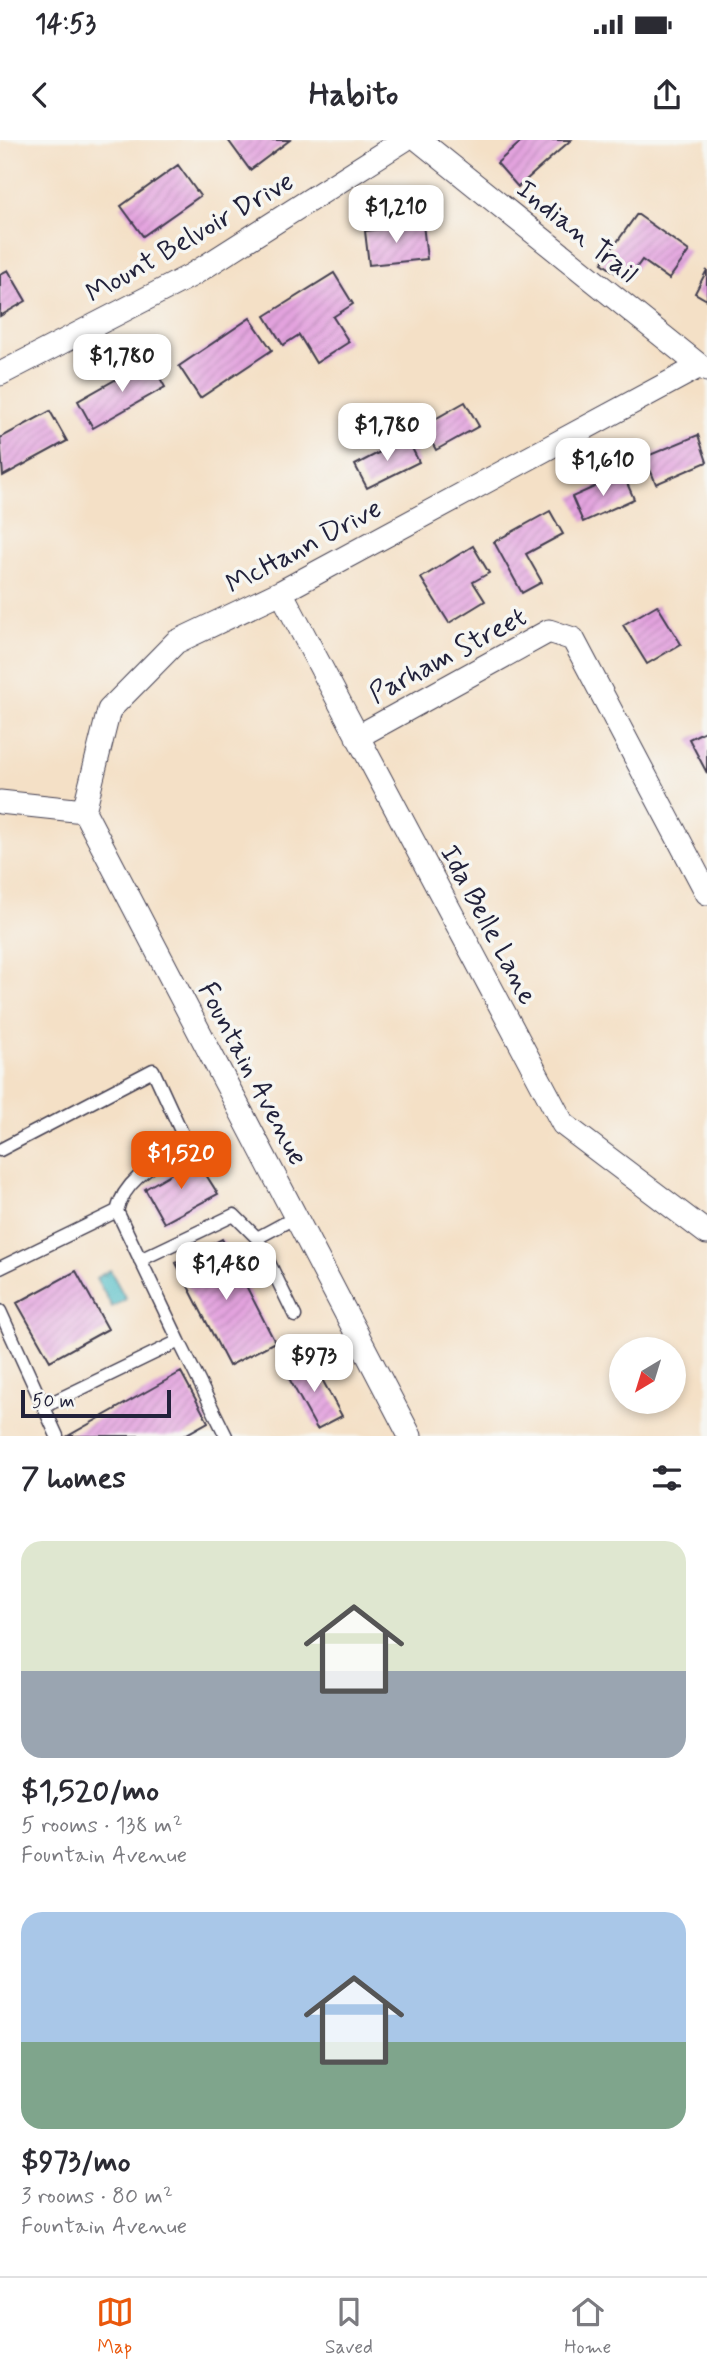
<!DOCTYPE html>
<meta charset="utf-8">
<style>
:root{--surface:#fff;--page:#f2f2f3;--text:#2b2b33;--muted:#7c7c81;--line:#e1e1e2;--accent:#ea580c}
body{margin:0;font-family:Mynerve,sans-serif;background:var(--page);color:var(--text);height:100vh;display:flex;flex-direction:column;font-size:26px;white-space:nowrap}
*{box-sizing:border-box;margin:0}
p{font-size:23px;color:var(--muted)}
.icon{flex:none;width:38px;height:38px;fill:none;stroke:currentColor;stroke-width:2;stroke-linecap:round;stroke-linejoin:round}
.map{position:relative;height:1296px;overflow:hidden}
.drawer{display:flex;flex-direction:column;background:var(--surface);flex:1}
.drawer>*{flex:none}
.needle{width:46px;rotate:218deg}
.tools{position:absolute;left:609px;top:1197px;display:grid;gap:14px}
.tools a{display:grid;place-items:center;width:77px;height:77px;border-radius:50%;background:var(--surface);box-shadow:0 4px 10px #0003;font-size:35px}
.scale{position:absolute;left:21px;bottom:18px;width:150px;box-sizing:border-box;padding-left:7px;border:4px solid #22223b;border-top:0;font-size:19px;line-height:24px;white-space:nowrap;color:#22223b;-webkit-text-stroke:5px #f6f6f2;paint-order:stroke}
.price{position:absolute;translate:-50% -60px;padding:0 16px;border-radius:14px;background:#fff;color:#222;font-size:23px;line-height:46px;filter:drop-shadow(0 2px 4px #0008)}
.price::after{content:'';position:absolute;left:50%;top:42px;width:21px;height:16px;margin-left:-10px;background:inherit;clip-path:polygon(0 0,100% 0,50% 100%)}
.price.on{background:var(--accent);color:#fff}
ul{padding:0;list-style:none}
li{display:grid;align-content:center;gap:14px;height:371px;padding:0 21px}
li span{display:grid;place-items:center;height:217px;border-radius:21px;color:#555}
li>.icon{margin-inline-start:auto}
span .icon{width:126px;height:126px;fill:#fffc;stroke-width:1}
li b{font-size:30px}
h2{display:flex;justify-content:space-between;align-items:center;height:84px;padding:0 21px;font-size:30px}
.status{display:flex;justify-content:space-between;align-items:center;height:49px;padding:0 35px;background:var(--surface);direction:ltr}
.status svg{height:19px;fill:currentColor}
header{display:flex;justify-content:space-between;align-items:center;height:91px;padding:0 21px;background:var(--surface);font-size:32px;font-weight:700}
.tabs{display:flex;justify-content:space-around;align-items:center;height:98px;border-top:2px solid var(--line);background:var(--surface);font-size:19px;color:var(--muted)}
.tabs a{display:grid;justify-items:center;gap:4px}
.tabs .on{color:var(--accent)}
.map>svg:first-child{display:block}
.water{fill:url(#water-ripples);stroke:#376e80;stroke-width:2}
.building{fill:url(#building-hatch)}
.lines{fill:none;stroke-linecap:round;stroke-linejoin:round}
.service-casing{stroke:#423e50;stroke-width:15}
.minor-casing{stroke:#423e50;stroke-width:25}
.service{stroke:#fff;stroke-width:12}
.minor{stroke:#fff;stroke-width:23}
.labels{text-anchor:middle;stroke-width:7;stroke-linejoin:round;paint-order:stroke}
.street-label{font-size:28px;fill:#22223b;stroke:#f6f6f2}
</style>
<div class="status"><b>14:53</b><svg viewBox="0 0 49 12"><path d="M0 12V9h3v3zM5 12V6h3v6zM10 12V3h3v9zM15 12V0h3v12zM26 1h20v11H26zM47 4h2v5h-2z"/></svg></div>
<header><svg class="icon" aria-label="back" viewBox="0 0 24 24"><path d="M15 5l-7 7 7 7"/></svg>Habito<svg class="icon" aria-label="share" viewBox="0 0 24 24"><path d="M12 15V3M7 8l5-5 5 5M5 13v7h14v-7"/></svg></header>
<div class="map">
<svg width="707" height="1296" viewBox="0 0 707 1296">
<defs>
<pattern id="water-ripples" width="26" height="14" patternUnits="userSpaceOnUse" patternTransform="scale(1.75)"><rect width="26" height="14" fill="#4cbbc4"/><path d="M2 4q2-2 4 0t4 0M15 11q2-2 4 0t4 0" fill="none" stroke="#3f98a0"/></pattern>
<pattern id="building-hatch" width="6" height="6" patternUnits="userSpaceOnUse" patternTransform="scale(1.75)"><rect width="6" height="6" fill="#e3a3de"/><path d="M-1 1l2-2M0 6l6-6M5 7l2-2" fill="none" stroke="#c28cbf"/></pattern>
</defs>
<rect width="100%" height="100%" fill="#f6f6f2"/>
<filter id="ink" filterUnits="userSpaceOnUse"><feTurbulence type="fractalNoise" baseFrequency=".0143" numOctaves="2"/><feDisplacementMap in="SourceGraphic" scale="14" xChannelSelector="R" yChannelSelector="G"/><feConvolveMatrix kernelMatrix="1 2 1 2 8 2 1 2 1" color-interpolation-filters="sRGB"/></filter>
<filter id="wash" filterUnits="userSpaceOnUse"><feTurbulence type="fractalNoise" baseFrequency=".00686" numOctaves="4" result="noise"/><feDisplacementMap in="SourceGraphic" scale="28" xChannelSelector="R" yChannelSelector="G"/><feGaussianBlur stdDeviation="1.57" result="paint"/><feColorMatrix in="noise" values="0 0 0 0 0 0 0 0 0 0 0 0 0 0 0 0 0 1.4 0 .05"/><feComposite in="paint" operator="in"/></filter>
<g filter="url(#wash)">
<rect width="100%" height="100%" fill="#f4e0c6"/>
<!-- water -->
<path class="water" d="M110 1130 126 1159 112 1167 96 1138Z"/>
<g id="blocks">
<!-- building -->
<path class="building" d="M228 0H290L250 30Z
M523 0H571L518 47 497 23Z
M178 25 200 56 143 96 121 66Z
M637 74 689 111 669 139 642 120 627 141 602 123Z
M423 84 427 119 369 125 365 91Z
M8 130 26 161 0 176V134Z
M707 130V160L695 153Z
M334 133 353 164 333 177 349 202 316 223 299 195 283 205 265 176Z
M250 178 272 210 200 258 179 226Z
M150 220 165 247 93 288 78 261Z
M465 262 479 286 436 310 423 286Z
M50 271 67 301 3 336 0 298Z
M698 295 707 322 656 344 645 317Z
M407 298 419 322 367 348 355 325Z
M623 334 634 359 583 382 572 357Z
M550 371 563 394 526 414 542 442 522 453 494 402Z
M473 406 489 433 473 442 485 461 449 483 421 438Z
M657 465 681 504 647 524 623 485Z
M707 590V633L689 599Z
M196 1019 218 1054 164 1083 145 1049Z
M222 1099 275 1202 229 1226 176 1123Z
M76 1131 108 1189 50 1221 17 1163Z
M311 1219 342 1276 317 1289 286 1233Z
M181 1232 208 1282 183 1296H68Z"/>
</g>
</g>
<g filter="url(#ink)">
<use href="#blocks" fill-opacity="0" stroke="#423e50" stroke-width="2"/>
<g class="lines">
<defs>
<path id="service" d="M0 1010 153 930 187 1004C160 1022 125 1037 117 1071
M257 1098 295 1176
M140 1120 234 1075 257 1098 296 1077
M0 1128 117 1071 179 1201 45 1266
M0 1171 57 1296
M179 1201 226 1296"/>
<path id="minor" d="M419 0 700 226
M0 234 192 135 404 0
M281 452 563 984 707 1093
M357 597 549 491 573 499 707 753
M0 662 84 671 410 1296
M84 671 109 570 176 502 281 452 700 226 707 230"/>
</defs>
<!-- service casing -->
<use href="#service" class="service-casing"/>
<!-- minor casing -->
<use href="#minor" class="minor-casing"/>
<!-- service -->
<use href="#service" class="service"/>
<!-- minor -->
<use href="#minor" class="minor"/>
</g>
</g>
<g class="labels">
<!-- street labels -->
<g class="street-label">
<text transform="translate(578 90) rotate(39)" y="10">Indian Trail</text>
<text transform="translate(189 96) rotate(-30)" y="10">Mount Belvoir Drive</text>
<text transform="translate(303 405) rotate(-28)" y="10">McHann Drive</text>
<text transform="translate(447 514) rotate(-28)" y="10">Parham Street</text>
<text transform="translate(490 784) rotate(62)" y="10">Ida Belle Lane</text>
<text transform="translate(254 933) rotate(62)" y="10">Fountain Avenue</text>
</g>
</g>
</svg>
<div class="tools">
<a><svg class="needle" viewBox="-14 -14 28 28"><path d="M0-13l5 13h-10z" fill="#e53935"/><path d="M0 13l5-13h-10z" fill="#7c7c81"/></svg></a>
</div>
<div class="scale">50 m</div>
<b class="price" style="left:396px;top:105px">$1,210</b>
<b class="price" style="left:122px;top:254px">$1,780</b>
<b class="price" style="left:387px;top:323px">$1,780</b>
<b class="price" style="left:603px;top:358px">$1,610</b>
<b class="price on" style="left:181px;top:1051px">$1,520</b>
<b class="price" style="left:226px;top:1162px">$1,480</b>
<b class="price" style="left:314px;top:1254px">$973</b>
</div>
<section class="drawer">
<h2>7 homes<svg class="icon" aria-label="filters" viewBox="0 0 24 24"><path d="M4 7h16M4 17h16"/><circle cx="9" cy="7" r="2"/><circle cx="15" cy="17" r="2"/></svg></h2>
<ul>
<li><span style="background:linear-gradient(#dfe7d0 60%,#9aa5b1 0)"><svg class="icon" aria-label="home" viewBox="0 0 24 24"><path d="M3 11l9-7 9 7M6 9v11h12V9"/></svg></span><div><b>$1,520/mo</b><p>5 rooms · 138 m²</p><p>Fountain Avenue</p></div></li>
<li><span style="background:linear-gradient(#a9c7e8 60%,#7fa58c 0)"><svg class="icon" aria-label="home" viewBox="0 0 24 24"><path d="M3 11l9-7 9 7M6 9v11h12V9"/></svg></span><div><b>$973/mo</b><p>3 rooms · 80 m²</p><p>Fountain Avenue</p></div></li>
</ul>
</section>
<nav class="tabs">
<a class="on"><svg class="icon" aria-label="map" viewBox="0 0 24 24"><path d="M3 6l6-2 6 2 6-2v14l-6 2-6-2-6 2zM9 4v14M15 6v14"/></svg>Map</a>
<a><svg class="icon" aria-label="saved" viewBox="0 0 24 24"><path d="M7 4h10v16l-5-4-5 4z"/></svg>Saved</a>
<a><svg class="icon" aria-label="home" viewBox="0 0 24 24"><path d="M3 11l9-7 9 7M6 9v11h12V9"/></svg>Home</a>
</nav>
